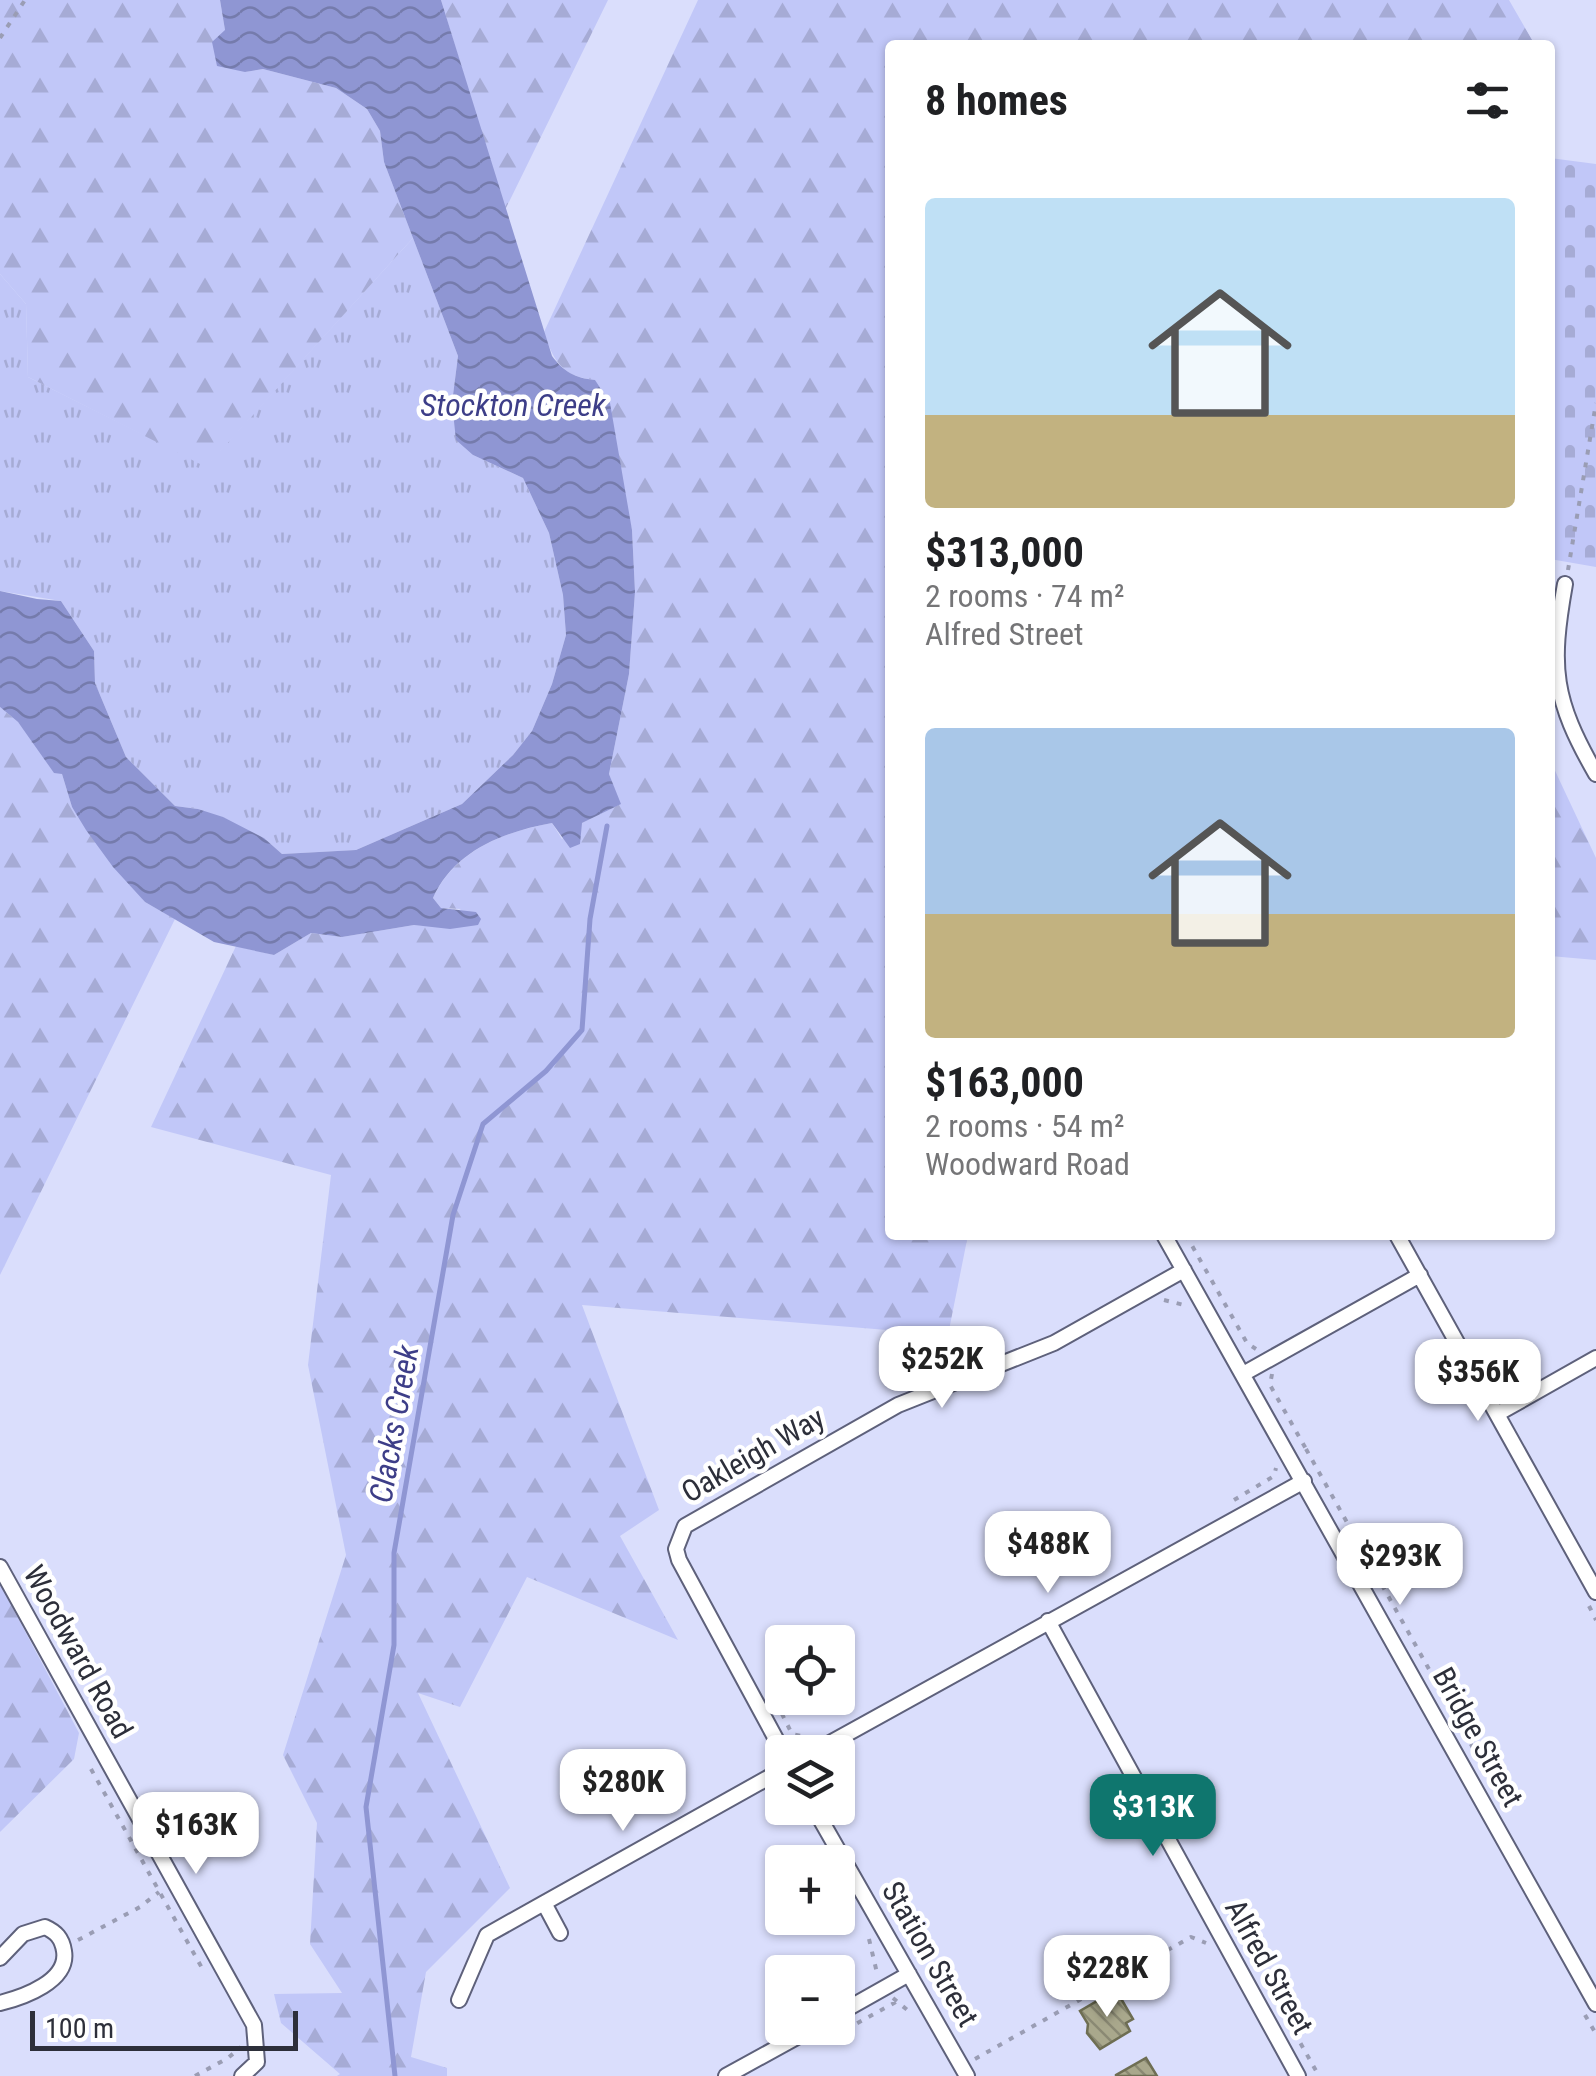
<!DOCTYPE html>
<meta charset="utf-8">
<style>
:root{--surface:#fff;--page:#f2f2f2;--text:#202124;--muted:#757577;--accent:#0f766e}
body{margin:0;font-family:"Roboto Condensed",sans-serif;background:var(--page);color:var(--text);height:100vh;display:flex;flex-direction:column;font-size:38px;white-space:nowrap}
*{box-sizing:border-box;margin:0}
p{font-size:32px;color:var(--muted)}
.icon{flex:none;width:55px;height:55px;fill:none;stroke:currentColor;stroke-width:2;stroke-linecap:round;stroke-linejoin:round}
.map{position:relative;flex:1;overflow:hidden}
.details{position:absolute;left:885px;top:40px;width:670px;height:1200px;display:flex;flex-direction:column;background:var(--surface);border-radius:10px;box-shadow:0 2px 8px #0004}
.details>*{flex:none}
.controls{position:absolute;left:765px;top:1625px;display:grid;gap:20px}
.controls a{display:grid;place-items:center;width:90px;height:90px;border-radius:10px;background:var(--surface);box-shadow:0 2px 8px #0004;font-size:50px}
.scale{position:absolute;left:30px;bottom:25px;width:268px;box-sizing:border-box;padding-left:10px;border:5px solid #2d2f3a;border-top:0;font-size:28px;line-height:35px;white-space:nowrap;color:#2d2f3a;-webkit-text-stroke:8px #fff;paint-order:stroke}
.price{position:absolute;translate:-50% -85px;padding:0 22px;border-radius:20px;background:#fff;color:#222;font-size:32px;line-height:65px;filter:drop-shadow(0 2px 5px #0008)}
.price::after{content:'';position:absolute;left:50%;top:60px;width:30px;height:22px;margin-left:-15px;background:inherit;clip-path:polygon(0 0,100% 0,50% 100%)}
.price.on{background:var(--accent);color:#fff}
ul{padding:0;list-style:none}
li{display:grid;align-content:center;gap:20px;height:530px;padding:0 40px}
li span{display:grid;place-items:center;height:310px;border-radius:10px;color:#555}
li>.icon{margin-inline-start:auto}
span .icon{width:180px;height:180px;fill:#fffc;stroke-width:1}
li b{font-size:42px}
h2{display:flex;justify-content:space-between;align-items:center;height:120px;padding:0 40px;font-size:42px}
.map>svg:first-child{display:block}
.grass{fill:url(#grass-tufts)}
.forest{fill:url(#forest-firs)}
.cemetery{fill:url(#cemetery-stones)}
.water{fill:url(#water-waves)}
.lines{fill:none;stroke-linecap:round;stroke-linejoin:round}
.stream{stroke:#8f96d3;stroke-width:5}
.building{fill:url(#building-back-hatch);stroke:#6e6e53;stroke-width:2.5}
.minor-casing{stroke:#5e617b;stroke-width:18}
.path{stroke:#9a9db4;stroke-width:4;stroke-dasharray:5 8;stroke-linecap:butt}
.minor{stroke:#fff;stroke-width:14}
.labels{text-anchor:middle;stroke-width:9;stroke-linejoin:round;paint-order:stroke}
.street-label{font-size:30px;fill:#2d2f3a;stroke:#fff}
.water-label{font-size:32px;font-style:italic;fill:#3d3e88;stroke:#fff}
</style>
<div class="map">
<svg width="1596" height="2076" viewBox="0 0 1596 2076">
<defs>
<pattern id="grass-tufts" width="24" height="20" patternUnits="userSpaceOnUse" patternTransform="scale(2.5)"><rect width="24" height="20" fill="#c1c7f8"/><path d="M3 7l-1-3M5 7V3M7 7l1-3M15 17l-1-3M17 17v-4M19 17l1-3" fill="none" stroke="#a6abd5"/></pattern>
<pattern id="forest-firs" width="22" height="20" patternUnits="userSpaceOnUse" patternTransform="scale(2.5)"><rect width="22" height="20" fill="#c1c7f8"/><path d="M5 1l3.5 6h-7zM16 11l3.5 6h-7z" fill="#a6abd5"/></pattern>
<pattern id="cemetery-stones" width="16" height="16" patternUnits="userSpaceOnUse" patternTransform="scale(2.5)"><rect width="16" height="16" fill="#c1c7f8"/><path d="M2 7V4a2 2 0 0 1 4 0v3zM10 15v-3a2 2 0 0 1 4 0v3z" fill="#a6abd5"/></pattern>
<pattern id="water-waves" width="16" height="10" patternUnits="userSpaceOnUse" patternTransform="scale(2.5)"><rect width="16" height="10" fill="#8f96d3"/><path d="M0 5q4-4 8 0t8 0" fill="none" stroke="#757bac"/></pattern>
<pattern id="building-back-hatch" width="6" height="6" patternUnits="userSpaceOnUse" patternTransform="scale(2.5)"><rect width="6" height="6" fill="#a9a88c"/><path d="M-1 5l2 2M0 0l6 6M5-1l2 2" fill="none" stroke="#8a8973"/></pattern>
</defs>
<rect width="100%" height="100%" fill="#dadefc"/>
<!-- grass -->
<path class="grass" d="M413 238 458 356 452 403 473 455 523 478 549 533 563 595 566 635 552 684 532 731 513 755 462 804 356 850 282 854 264 838 198 809 175 806 126 757 95 683 94 651 61 601 0 591V274L26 304 28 377 206 466Z"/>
<!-- forest -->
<path class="forest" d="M0 0H220L225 30 245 72 263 69 336 88 367 109 380 131 384 162 413 238 206 467 28 377 26 304 0 274Z
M441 0H608L505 210Z
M698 0H1509L1535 45H890V1235H968L948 1335 582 1305 659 1510 620 1536 678 1640 527 1577 460 1707 418 1693 510 1888 426 1972 411 2057 447 2068V2076H337L340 2074 281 2023 274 1994 342 1993 310 1944 317 1823 283 1755 346 1555 308 1365 331 1175 151 1127 236 946 274 955 311 933 342 937 414 925 430 926 461 909 441 908 433 898C455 851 503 832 552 823L562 839 582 823 620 804 609 774 629 674 635 592 632 530 595 380C563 377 553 361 544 332Z
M0 707 18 722 62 774 72 807 145 902 175 919 0 1275Z
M1550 760 1596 858V960L1550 956Z
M0 1584 79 1733 74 1759 0 1832Z"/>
<!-- cemetery -->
<path class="cemetery" d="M1550 158 1596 164V567L1550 559Z"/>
<!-- water -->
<path class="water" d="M220 0H441L552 356C564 372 575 378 595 380L610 403 632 530 635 592 629 674 609 774 621 804 582 823 580 844 570 848 552 823C503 832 454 851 433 898L441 908 476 912 481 919 478 925 450 929 414 925 342 937 311 933 274 955 214 942 145 902 113 867 86 830 72 807 62 774 54 773 18 722 0 707V591L37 599 61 601 94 651 95 683 126 757 175 806 198 809 223 817 264 838 282 854 356 850 462 804 513 755 532 731 552 684 566 635 563 595 549 533 523 478 473 455 456 440 452 403 458 356 384 162 380 131 367 109 336 88 263 69 245 72 217 66 212 42 225 30Z"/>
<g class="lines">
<!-- stream -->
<path class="stream" d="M395 2076 366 1807 394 1645V1553L453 1215 483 1124 546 1071 582 1030 590 919 607 826"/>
</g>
<!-- building -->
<path class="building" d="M1116 1990 1133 2019 1126 2023 1130 2031 1100 2049 1087 2033 1088 2024 1080 2011Z
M1146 2058 1157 2076H1116V2075Z"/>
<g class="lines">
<defs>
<path id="minor" d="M1565 584C1550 668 1553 699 1596 774
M1164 1235 1596 2004
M1397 1235 1596 1592
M1243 1374 1420 1275
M1497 1414 1596 1358
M0 1567 254 2025 257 2062 242 2076
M1048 1621 1298 2076
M783 1752 679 1560 676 1549 685 1526 898 1405 1054 1343 1184 1270
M814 1752 1304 1481
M814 1808 967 2076
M560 1933 544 1903 782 1770
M0 1958 23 1934 45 1927C56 1932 62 1938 64 1951 69 1981 24 1997 0 2003
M459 2000 487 1935 544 1903
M838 2014 909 1974
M726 2076 813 2028"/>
</defs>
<!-- minor casing -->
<use href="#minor" class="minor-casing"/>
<!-- path -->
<path class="path" d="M0 38 25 0
M1568 570 1596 403
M1186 1235 1247 1343 1256 1349
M1164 1300 1184 1305
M1272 1374 1270 1385 1306 1449 1302 1452
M1306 1449 1487 1773
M1234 1500 1274 1476 1276 1468
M1589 1606 1596 1620
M776 1702 792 1734 806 1737
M91 1769 202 1968
M869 1939 877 1973
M78 1940 140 1907 159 1892
M893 1998 912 2014
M1275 1998 1319 2076
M1585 2015 1596 2034
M823 2042 896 2002
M975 2059 1191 1937 1206 1943
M195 2076 228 2058 241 2047"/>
<!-- minor -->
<use href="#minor" class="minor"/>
</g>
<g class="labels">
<!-- street labels -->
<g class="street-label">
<text transform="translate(753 1455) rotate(-30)" y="10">Oakleigh Way</text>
<text transform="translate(78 1652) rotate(61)" y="10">Woodward Road</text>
<text transform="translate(1478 1737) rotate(61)" y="10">Bridge Street</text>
<text transform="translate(930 1954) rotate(60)" y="10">Station Street</text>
<text transform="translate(1269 1967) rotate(61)" y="10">Alfred Street</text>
</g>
<!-- water labels -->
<g class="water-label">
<text x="513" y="416">Stockton Creek</text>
<text transform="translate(394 1424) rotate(-80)" y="11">Clacks Creek</text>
</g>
</g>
</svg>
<div class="controls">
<a><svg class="icon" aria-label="locate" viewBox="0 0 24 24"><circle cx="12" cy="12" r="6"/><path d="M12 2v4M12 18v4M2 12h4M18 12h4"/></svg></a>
<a><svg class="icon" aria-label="layers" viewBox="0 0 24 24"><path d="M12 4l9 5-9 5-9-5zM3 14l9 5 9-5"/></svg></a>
<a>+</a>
<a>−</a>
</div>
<div class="scale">100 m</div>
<b class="price" style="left:942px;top:1411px">$252K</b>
<b class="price" style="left:1478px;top:1424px">$356K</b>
<b class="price" style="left:1048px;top:1596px">$488K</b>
<b class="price" style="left:1400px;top:1608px">$293K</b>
<b class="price" style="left:623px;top:1834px">$280K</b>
<b class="price on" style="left:1153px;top:1859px">$313K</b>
<b class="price" style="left:196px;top:1877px">$163K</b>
<b class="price" style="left:1107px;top:2020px">$228K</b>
<section class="details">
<h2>8 homes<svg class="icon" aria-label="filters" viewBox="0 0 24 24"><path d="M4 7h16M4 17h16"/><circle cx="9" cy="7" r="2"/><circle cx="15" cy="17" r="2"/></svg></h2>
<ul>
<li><span style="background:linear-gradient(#bfe0f5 70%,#c2b280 0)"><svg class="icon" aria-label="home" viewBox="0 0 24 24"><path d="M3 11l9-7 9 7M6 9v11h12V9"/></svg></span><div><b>$313,000</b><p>2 rooms · 74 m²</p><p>Alfred Street</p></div></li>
<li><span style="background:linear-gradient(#a9c7e8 60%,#c2b280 0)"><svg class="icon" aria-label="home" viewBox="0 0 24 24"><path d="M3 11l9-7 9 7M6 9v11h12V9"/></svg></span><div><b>$163,000</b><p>2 rooms · 54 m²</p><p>Woodward Road</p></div></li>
</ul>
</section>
</div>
